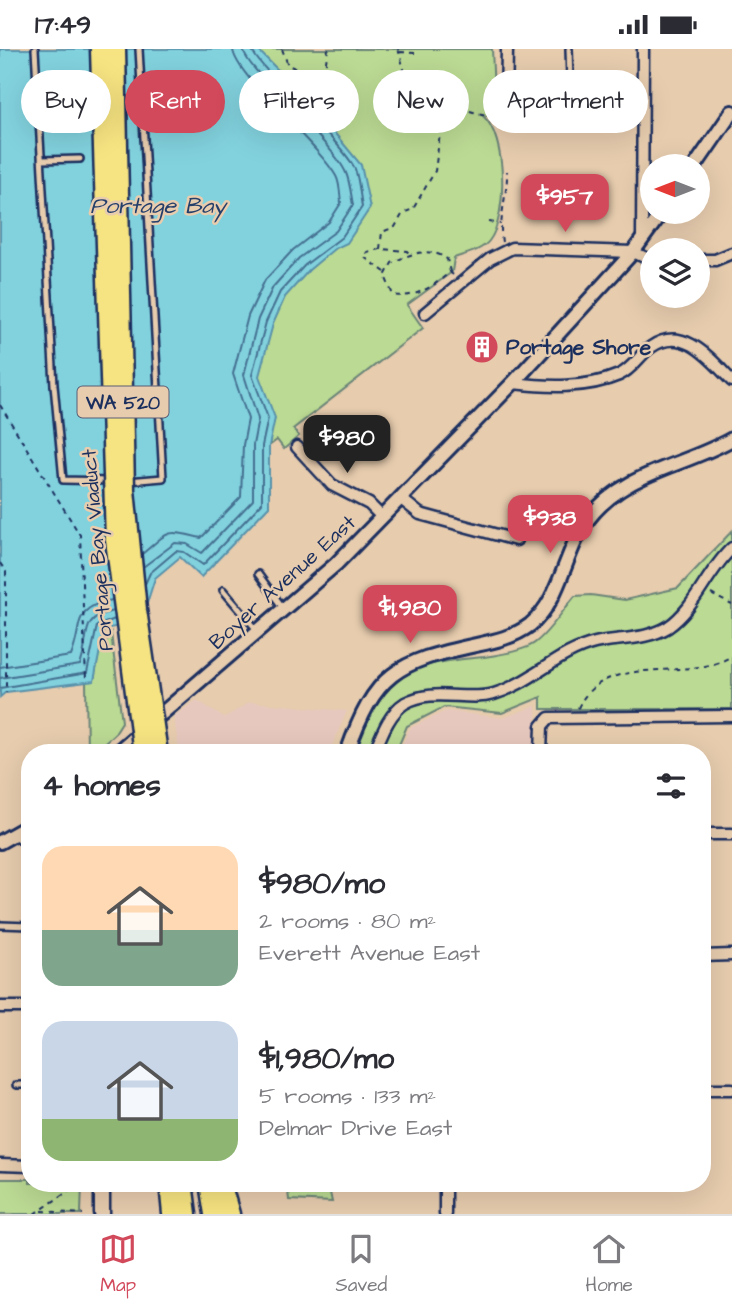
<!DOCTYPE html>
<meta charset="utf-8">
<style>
:root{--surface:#fff;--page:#f7f7f7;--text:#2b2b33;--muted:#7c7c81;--line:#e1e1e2;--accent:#d1495b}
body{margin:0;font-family:"Architects Daughter",sans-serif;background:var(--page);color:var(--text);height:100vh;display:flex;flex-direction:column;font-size:26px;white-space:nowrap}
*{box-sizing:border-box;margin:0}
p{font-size:23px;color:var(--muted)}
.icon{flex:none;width:38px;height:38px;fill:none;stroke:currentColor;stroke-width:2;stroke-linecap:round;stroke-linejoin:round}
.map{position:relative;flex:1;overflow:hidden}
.details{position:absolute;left:21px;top:695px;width:690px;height:448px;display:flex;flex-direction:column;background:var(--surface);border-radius:28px;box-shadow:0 7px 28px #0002}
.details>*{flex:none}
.guide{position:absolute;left:21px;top:21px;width:691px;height:63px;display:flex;gap:14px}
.needle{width:46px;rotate:270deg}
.fabs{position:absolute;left:640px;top:105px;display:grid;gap:14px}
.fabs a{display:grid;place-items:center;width:70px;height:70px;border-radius:50%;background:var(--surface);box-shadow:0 7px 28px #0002;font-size:35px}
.price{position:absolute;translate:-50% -60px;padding:0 16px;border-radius:14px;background:var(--accent);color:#fff;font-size:23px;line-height:46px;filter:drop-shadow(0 2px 4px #0008)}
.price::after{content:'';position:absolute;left:50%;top:42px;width:21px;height:16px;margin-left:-10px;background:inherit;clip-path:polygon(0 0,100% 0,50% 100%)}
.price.active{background:#222;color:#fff}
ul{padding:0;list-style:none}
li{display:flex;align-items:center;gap:21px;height:175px;padding:0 21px}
li span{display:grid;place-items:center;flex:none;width:196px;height:140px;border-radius:21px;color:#555}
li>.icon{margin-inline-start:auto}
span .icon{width:84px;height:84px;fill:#fffc;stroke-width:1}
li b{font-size:30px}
h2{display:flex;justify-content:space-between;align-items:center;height:84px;padding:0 21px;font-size:30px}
.chip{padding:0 24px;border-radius:32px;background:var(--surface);box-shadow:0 7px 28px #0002;font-size:24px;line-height:63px}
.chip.active{background:var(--accent);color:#fff}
.status{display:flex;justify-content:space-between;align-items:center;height:49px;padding:0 35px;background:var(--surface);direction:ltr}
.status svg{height:19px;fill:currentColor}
.menu{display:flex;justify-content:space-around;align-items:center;height:98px;border-top:2px solid var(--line);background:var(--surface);font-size:19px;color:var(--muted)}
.menu a{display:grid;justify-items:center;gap:4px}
.menu .active{color:var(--accent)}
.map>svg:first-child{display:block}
.built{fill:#e7c8be}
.green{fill:#bbda93;stroke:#6b8478;stroke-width:2}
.water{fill:#82d2de;stroke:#5991ab;stroke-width:2}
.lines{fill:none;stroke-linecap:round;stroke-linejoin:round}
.shore{stroke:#447091;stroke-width:2}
.service-casing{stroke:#1b2f5e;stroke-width:10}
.minor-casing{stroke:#1b2f5e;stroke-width:15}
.tertiary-casing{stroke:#1b2f5e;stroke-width:18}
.secondary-casing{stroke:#1b2f5e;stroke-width:19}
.motorway-casing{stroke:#1b2f5e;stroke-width:23}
.path{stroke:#1b2f5e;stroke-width:2;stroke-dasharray:5 5;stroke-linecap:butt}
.service{stroke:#e7ccae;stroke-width:5}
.minor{stroke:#e7ccae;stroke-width:10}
.tertiary{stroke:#e7ccae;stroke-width:12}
.secondary{stroke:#e7ccae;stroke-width:14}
.motorway{stroke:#f6e381;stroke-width:18}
.motorway-bridge-casing{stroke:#1b2f5e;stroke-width:23;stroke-linecap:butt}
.motorway-bridge{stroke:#f6e381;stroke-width:18}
.labels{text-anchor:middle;stroke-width:5;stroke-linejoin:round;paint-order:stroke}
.shield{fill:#e7ccae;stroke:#585e76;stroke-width:2}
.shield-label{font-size:19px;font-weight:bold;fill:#1b2f5e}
.poi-label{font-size:21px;font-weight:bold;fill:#1b2f5e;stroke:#e7ccae;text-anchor:start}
.street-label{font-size:21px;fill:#1b2f5e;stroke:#e7ccae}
.water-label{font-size:23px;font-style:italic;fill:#253f6b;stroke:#e7ccae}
</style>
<div class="status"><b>17:49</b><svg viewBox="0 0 49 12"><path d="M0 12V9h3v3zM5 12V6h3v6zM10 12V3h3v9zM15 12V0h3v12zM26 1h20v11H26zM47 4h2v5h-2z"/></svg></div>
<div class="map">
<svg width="732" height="1165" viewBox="0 0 732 1165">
<rect width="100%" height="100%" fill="#e7ccae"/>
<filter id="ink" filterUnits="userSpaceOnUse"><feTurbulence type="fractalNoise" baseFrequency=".0143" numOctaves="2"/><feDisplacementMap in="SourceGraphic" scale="14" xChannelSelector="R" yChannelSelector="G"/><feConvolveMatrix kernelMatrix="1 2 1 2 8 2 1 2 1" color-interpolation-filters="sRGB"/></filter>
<g filter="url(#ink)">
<!-- built -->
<path class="built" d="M197 651 224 669 250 653 347 662 329 703H179L174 667Z
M536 657V703H399L410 679 446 662 503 669Z"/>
<!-- green -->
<path class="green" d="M124 0H492L495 66 483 67C507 87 508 168 489 192 481 202 465 205 454 209L452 223 407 256 423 279 293 380 299 387 284 400 277 391 269 397 268 442Z
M732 482V660H541V648L502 664 444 658 407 677 396 703 353 704C381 625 403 615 484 608 499 606 525 602 536 593 551 581 563 561 575 547L591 546 625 551 678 539Z
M111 584 122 673 115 684 94 703H87L86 631H94L99 604Z
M0 1130H30V1134H82L81 1165H0Z
M287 1134H328L332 1153 289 1151Z"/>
<!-- water -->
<path class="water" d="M0 0H257L304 47 361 116 370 159 347 194 334 200 309 221 285 248 273 275 259 327 275 369 269 397V457L201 528 180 508 155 529 141 573 104 580 94 632 6 643 0 648Z"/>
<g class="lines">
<!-- shore -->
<path class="shore" d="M142 505C172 480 165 481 201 489L241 448 243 396 248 370 233 325 248 267 265 231 293 201 329 173 341 154C340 146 340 134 336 127 318 95 234 26 233 0
M143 518 175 494 187 495 202 504 253 451V396L258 370 244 326 258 270 273 238 299 209 336 182 353 156C351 146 350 133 346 124 333 93 245 21 243 0
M145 535 150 524 176 502 184 503 203 516 262 454V397L268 369 252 326 266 273 280 243 305 216 342 188 362 158C360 146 359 131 355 120 342 92 254 16 252 0
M0 618 71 607C84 576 70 559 112 551
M0 629 80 616C91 589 77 568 114 562
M0 639 87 624 97 577 115 570"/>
<defs>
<path id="service" d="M35 0 54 336 63 431 111 432
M569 0 571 61
M42 111 80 110
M128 432 163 429 139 0
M258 525 283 559
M223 541 257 581
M0 876 30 877
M16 1036H30"/>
<path id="minor" d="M506 57 507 0
M642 190 643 0
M698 211H715L732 204
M425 264 490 210 512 199 633 203 653 212
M513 334C547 338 586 340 619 326 633 320 639 306 651 298 684 275 711 311 732 332
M297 398 332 436 369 455 382 468
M400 449 420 465 516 491
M374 704C381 687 389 664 405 654 434 638 465 653 494 645 531 634 558 603 595 594 617 589 647 591 668 578 696 559 707 522 732 499
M541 704 542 677 549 669 732 667
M17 785 30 796
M702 785H732
M702 907 732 906
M0 958H30
M702 1040H732
M0 1116 30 1117
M445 1134V1165"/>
<path id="tertiary" d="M695 117 732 63
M116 704 336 515 513 334 633 203 662 163
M347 704C375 624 396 613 476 596 495 592 514 588 530 576 562 550 564 501 589 469 626 422 683 418 732 390
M0 793 30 776"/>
<path id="secondary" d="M102 1134V1165"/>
<path id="motorway" d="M169 1134 172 1165
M183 1134 187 1165
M209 1134 214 1165
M221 1134 230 1165"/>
</defs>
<!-- service casing -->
<use href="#service" class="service-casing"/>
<!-- minor casing -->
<use href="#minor" class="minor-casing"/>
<!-- tertiary casing -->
<use href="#tertiary" class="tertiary-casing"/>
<!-- secondary casing -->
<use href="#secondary" class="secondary-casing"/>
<!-- motorway casing -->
<use href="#motorway" class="motorway-casing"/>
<!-- path -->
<path class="path" d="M282 0 288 16C300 22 312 22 325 19L328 0
M398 0 404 20 402 58 405 61C437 43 467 67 500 67
M400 3 415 4
M489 173 501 175
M502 193C498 170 508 145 507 122
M380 200 382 183 395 178 403 164 413 160 435 122 444 54
M385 223 364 208 367 203 380 200 408 202 406 205
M450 223 447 210C428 197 410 205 392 214L385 227 393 246C415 250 434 237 450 223L454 227
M0 356 80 486 86 631
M0 514 6 523V643
M711 545 732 556
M578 659C604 601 688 635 732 607
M42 1162 83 1165
M35 1165 80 1134"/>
<!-- service -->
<use href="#service" class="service"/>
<!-- minor -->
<use href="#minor" class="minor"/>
<!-- tertiary -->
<use href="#tertiary" class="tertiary"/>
<!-- secondary -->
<use href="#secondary" class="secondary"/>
<!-- motorway -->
<use href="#motorway" class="motorway"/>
<defs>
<path id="motorway-bridge" d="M100 0 115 491 143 704
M116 0 125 441 137 561 158 704"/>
</defs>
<!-- motorway-bridge casing -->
<use href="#motorway-bridge" class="motorway-bridge-casing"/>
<!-- motorway-bridge -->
<use href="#motorway-bridge" class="motorway-bridge"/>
</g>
</g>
<!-- icons -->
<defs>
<symbol id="building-disc" viewBox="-11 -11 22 22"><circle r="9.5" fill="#d1495b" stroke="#e7ccae"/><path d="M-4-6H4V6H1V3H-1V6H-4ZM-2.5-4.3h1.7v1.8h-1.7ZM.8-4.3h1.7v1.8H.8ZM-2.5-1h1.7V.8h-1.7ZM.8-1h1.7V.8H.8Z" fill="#fff"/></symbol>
</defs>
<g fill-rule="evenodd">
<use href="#building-disc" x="463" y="279" width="38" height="38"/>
</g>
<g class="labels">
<!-- shield labels -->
<rect class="shield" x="77.5" y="337.5" width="91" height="31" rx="5"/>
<g class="shield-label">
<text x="123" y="360">WA 520</text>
</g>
<!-- poi labels -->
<g class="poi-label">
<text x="506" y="305">Portage Shore</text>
</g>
<!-- street labels -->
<g class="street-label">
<text transform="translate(97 501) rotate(-95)" y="7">Portage Bay Viaduct</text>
<text transform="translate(282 533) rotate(-42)" y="7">Boyer Avenue East</text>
</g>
<!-- water labels -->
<g class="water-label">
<text x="158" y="164">Portage Bay</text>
</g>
</g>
</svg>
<div class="fabs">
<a><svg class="needle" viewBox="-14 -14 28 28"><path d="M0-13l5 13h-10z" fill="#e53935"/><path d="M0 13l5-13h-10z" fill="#7c7c81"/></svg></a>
<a><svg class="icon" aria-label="layers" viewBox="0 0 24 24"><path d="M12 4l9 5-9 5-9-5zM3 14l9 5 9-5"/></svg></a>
</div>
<b class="price" style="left:565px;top:185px">$957</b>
<b class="price active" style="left:347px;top:426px">$980</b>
<b class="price" style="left:550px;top:506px">$938</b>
<b class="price" style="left:410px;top:596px">$1,980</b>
<div class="guide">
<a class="chip">Buy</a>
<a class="chip active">Rent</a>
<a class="chip">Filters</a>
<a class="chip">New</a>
<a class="chip">Apartment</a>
</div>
<section class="details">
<h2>4 homes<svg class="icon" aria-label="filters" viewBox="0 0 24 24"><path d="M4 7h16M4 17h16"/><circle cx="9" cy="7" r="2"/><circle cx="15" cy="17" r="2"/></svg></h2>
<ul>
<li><span style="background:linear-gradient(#ffd9b3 60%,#7fa58c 0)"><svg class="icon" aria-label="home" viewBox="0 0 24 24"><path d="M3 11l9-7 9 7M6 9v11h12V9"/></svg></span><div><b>$980/mo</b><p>2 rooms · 80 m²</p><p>Everett Avenue East</p></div></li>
<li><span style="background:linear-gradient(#c9d6e8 70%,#8fb573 0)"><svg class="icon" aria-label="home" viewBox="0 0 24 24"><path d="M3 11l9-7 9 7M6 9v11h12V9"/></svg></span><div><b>$1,980/mo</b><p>5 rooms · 133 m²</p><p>Delmar Drive East</p></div></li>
</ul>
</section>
</div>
<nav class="menu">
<a class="active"><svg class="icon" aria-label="map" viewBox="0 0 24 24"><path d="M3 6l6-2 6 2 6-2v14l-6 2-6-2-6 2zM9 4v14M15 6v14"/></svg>Map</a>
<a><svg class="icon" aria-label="saved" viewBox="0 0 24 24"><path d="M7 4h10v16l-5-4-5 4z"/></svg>Saved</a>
<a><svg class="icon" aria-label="home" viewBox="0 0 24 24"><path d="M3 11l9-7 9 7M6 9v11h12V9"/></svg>Home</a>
</nav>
